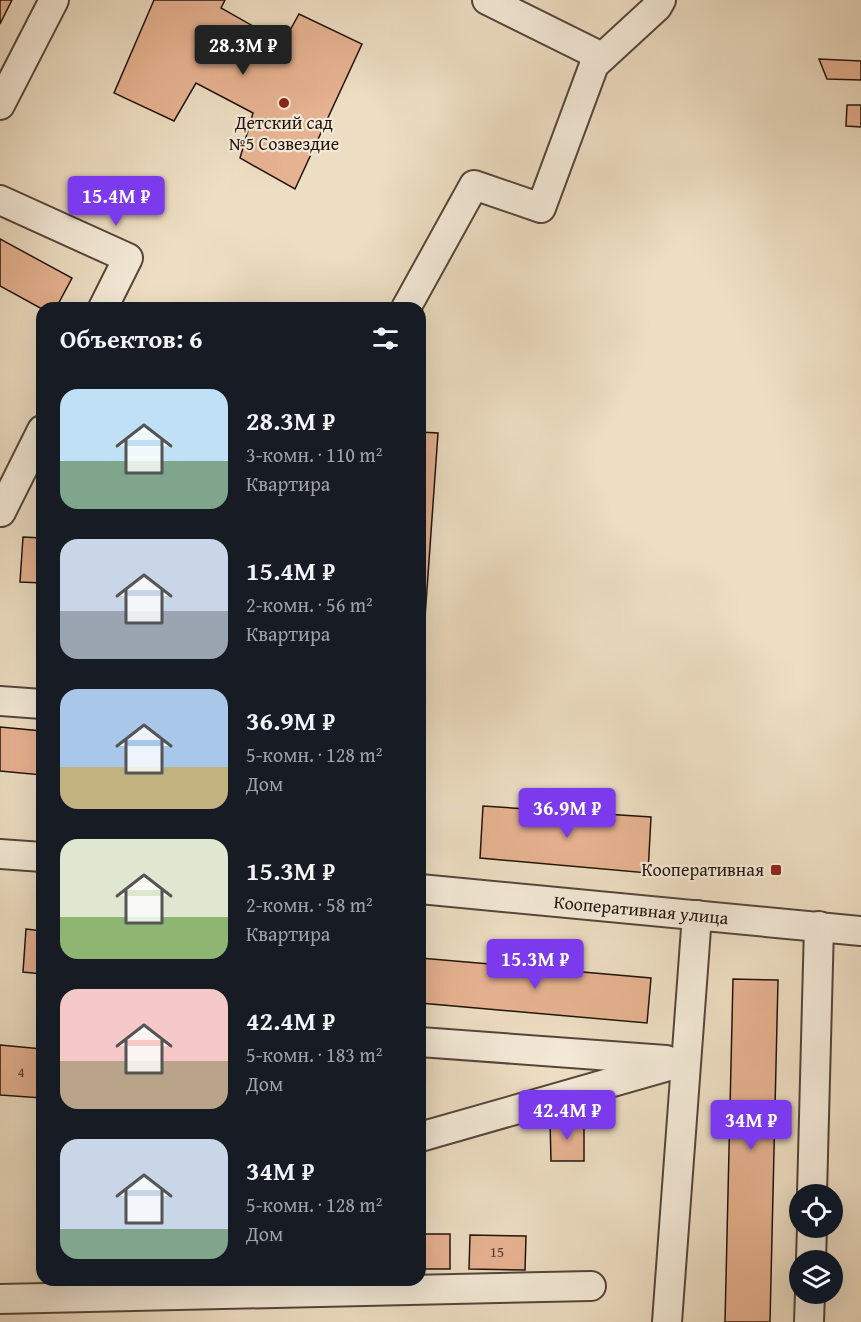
<!DOCTYPE html>
<html lang="ru">
<meta charset="utf-8">
<style>
:root{--surface:#171b24;--page:#20242c;--text:#f1f3f6;--muted:#9ea1a6;--accent:#7c3aed}
body{margin:0;font-family:"Gentium Book Plus",serif;background:var(--page);color:var(--text);height:100vh;display:flex;flex-direction:column;font-size:22px;white-space:nowrap}
*{box-sizing:border-box;margin:0}
p{font-size:20px;color:var(--muted)}
.icon{flex:none;width:33px;height:33px;fill:none;stroke:currentColor;stroke-width:2;stroke-linecap:round;stroke-linejoin:round}
.map{position:relative;flex:1;overflow:hidden}
.details{position:absolute;left:36px;top:302px;width:390px;height:984px;display:flex;flex-direction:column;background:var(--surface);border-radius:18px;box-shadow:0 6px 24px #0002}
.details>*{flex:none}
.fabs{position:absolute;left:789px;top:1184px;display:grid;gap:12px}
.fabs a{display:grid;place-items:center;width:54px;height:54px;border-radius:50%;background:var(--surface);box-shadow:0 6px 24px #0002;font-size:30px}
.price{position:absolute;translate:-50% -51px;padding:0 14px;border-radius:6px;background:var(--accent);color:#fff;font-size:20px;line-height:39px;filter:drop-shadow(0 2px 3px #0008)}
.price::after{content:'';position:absolute;left:50%;top:36px;width:18px;height:14px;margin-left:-9px;background:inherit;clip-path:polygon(0 0,100% 0,50% 100%)}
.price.on{background:#222;color:#fff}
ul{padding:0;list-style:none}
li{display:flex;align-items:center;gap:18px;height:150px;padding:0 24px}
li span{display:grid;place-items:center;flex:none;width:168px;height:120px;border-radius:18px;color:#555}
li>.icon{margin-inline-start:auto}
span .icon{width:72px;height:72px;fill:#fffc;stroke-width:1}
li b{font-size:26px}
h2{display:flex;justify-content:space-between;align-items:center;height:72px;padding:0 24px;font-size:26px}
.map>svg:first-child{display:block}
.building{fill:#e6b291;stroke:#22140c;stroke-width:1.5}
.lines{fill:none;stroke-linecap:round;stroke-linejoin:round}
.minor-casing{stroke:#55463a;stroke-width:32}
.minor{stroke:#f3e9d7;stroke-width:28}
.poi-dot{fill:#8f2418;stroke:#f3e9d7;stroke-width:2}
.labels{text-anchor:middle;stroke-width:4.5;stroke-linejoin:round;paint-order:stroke}
.number-label{font-size:15px;fill:#533c2d}
.poi-label{font-size:18px;fill:#22140c;stroke:#f3e9d7}
.street-label{font-size:18px;fill:#22140c;stroke:#f3e9d7}
</style>
<div class="map">
<svg width="861" height="1322" viewBox="0 0 861 1322">
<rect width="100%" height="100%" fill="#edddc2"/>
<filter id="stains"><feTurbulence type="fractalNoise" baseFrequency=".00333" numOctaves="4"/><feColorMatrix values="0 0 0 0 .2 0 0 0 0 .09 0 0 0 0 .02 0 0 0 .5 -.17"/></filter>
<radialGradient id="worn" r=".72"><stop offset=".6" stop-color="#630" stop-opacity="0"/><stop offset="1" stop-color="#630" stop-opacity=".3"/></radialGradient>
<!-- building -->
<path class="building" d="M0 0H12L0 24Z
M154 0H225L221 8 283 43 299 14 362 44 295 189 240 158 253 113 196 83 174 121 114 93Z
M819 59 861 61V80L827 79Z
M847 105H861V127L846 126Z
M0 239 72 278 56 308 42 309 0 286Z
M420 432 438 433 420 689Z
M23 537 42 538V583L20 582Z
M0 727 42 731V775L0 771Z
M483 806 651 817 648 873 480 858Z
M26 929 42 931V974L23 972Z
M420 958 651 978 647 1023 420 1003Z
M733 979 778 980 770 1322H725Z
M0 1045 42 1049V1098L0 1095Z
M550 1121H584V1161H551Z
M420 1234H450V1269H420Z
M470 1235 526 1236 525 1270 469 1269Z"/>
<g class="lines">
<defs>
<g id="minor">
<path d="M487 0 602 57"/>
<path d="M0 105 54 0"/>
<path d="M0 200 128 258 103 308"/>
<path d="M406 308 474 185 541 208 594 65 657 7 661 0"/>
<path d="M1 512 42 430"/>
<path d="M0 701 42 704"/>
<path d="M0 854 42 857"/>
<path id="s1" d="M420 889 861 931"/>
<path d="M420 1042 666 1060"/>
<path d="M420 1137 686 1061"/>
<path d="M812 1194 819 926"/>
<path d="M811 1260 812 1227"/>
<path d="M0 1299 591 1286"/>
<path d="M667 1322 697 915"/>
<path d="M809 1322 810 1293"/>
</g>
</defs>
<!-- minor casing -->
<use href="#minor" class="minor-casing"/>
<!-- minor -->
<use href="#minor" class="minor"/>
</g>
<!-- markers -->
<g class="poi-dot">
<circle cx="284" cy="103" r="6"/>
<rect x="770" y="864" width="12" height="12" rx="3"/>
</g>
<g class="labels">
<!-- number labels -->
<g class="number-label">
<text x="21" y="1077">4</text>
<text x="497" y="1257">15</text>
</g>
<!-- poi labels -->
<g class="poi-label">
<text x="284" y="129">Детский сад<tspan x="284" dy="21">№5 Созвездие</tspan></text>
<text x="764" y="876" text-anchor="end">Кооперативная</text>
</g>
<!-- street labels -->
<g class="street-label">
<text dy="6" stroke="none"><textPath href="#s1" startOffset="222">Кооперативная улица</textPath></text>
</g>
</g>
<rect width="100%" height="100%" filter="url(#stains)"/>
<rect width="100%" height="100%" fill="url(#worn)"/>
</svg>
<div class="fabs">
<a><svg class="icon" aria-label="locate" viewBox="0 0 24 24"><circle cx="12" cy="12" r="6"/><path d="M12 2v4M12 18v4M2 12h4M18 12h4"/></svg></a>
<a><svg class="icon" aria-label="layers" viewBox="0 0 24 24"><path d="M12 4l9 5-9 5-9-5zM3 14l9 5 9-5"/></svg></a>
</div>
<b class="price on" style="left:243px;top:76px">28.3M ₽</b>
<b class="price" style="left:116px;top:227px">15.4M ₽</b>
<b class="price" style="left:567px;top:839px">36.9M ₽</b>
<b class="price" style="left:535px;top:990px">15.3M ₽</b>
<b class="price" style="left:567px;top:1141px">42.4M ₽</b>
<b class="price" style="left:751px;top:1151px">34M ₽</b>
<section class="details">
<h2>Объектов: 6<svg class="icon" aria-label="filters" viewBox="0 0 24 24"><path d="M4 7h16M4 17h16"/><circle cx="9" cy="7" r="2"/><circle cx="15" cy="17" r="2"/></svg></h2>
<ul>
<li><span style="background:linear-gradient(#bfe0f5 60%,#7fa58c 0)"><svg class="icon" aria-label="home" viewBox="0 0 24 24"><path d="M3 11l9-7 9 7M6 9v11h12V9"/></svg></span><div><b>28.3M ₽</b><p>3-комн. · 110 m²</p><p>Квартира</p></div></li>
<li><span style="background:linear-gradient(#c9d6e8 60%,#9aa5b1 0)"><svg class="icon" aria-label="home" viewBox="0 0 24 24"><path d="M3 11l9-7 9 7M6 9v11h12V9"/></svg></span><div><b>15.4M ₽</b><p>2-комн. · 56 m²</p><p>Квартира</p></div></li>
<li><span style="background:linear-gradient(#a9c7e8 65%,#c2b280 0)"><svg class="icon" aria-label="home" viewBox="0 0 24 24"><path d="M3 11l9-7 9 7M6 9v11h12V9"/></svg></span><div><b>36.9M ₽</b><p>5-комн. · 128 m²</p><p>Дом</p></div></li>
<li><span style="background:linear-gradient(#dfe7d0 65%,#8fb573 0)"><svg class="icon" aria-label="home" viewBox="0 0 24 24"><path d="M3 11l9-7 9 7M6 9v11h12V9"/></svg></span><div><b>15.3M ₽</b><p>2-комн. · 58 m²</p><p>Квартира</p></div></li>
<li><span style="background:linear-gradient(#f6c9c9 60%,#b9a48a 0)"><svg class="icon" aria-label="home" viewBox="0 0 24 24"><path d="M3 11l9-7 9 7M6 9v11h12V9"/></svg></span><div><b>42.4M ₽</b><p>5-комн. · 183 m²</p><p>Дом</p></div></li>
<li><span style="background:linear-gradient(#c9d6e8 75%,#7fa58c 0)"><svg class="icon" aria-label="home" viewBox="0 0 24 24"><path d="M3 11l9-7 9 7M6 9v11h12V9"/></svg></span><div><b>34M ₽</b><p>5-комн. · 128 m²</p><p>Дом</p></div></li>
</ul>
</section>
</div>
